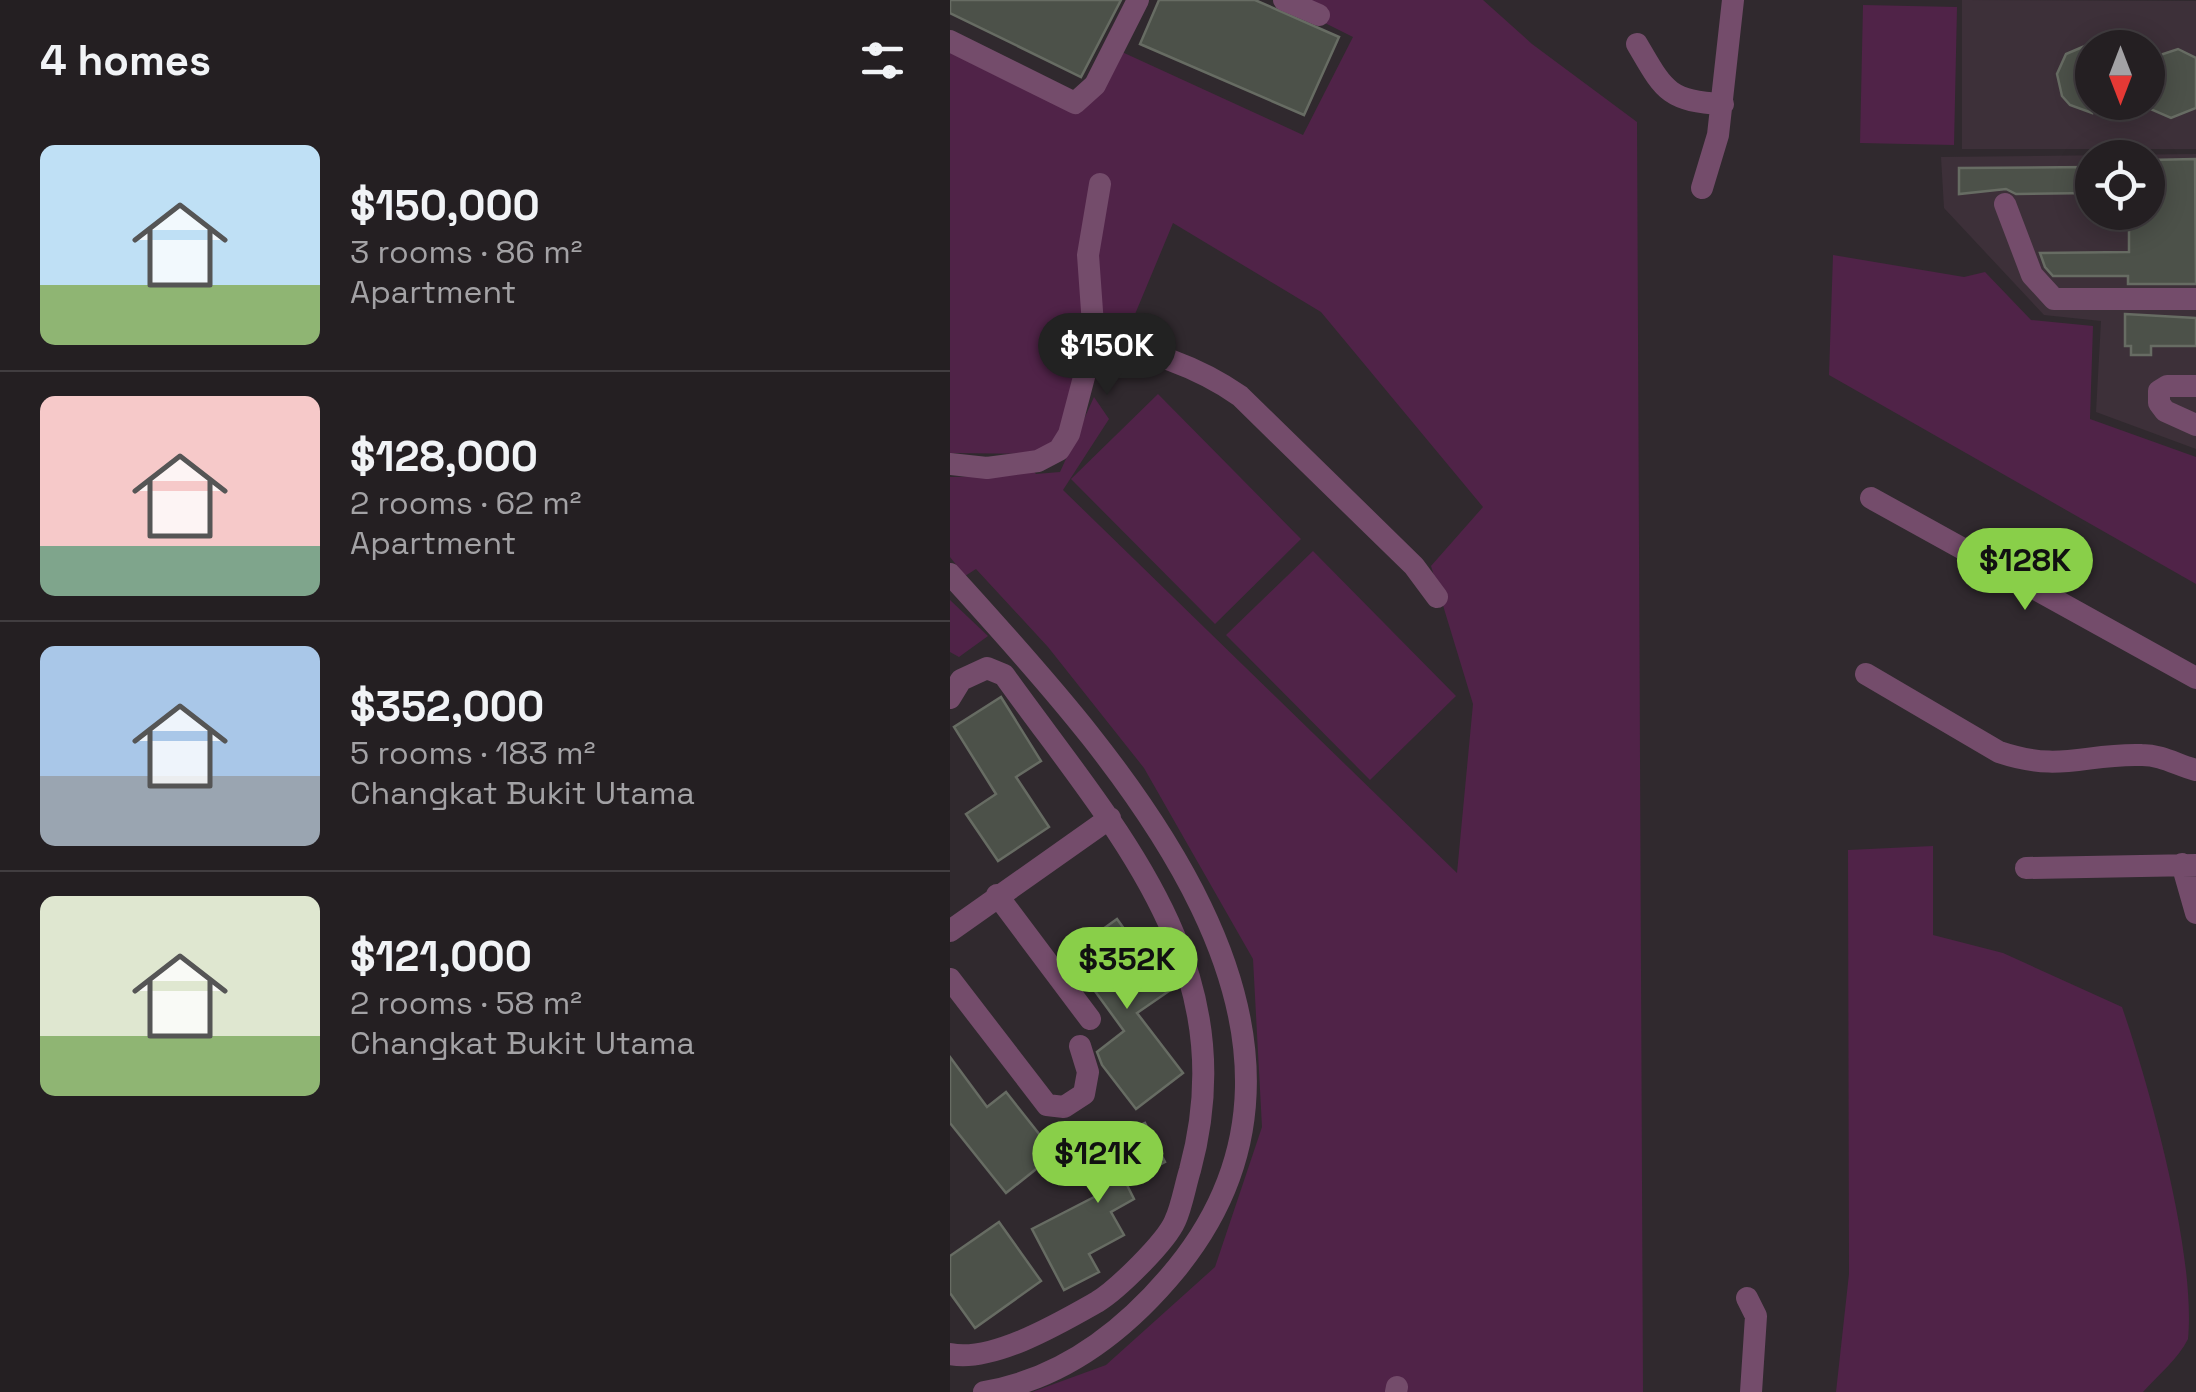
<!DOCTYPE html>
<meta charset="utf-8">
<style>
:root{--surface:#241f22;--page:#302c2f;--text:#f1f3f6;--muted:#a3a2a5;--line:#413d40;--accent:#89cf49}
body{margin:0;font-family:"Space Grotesk",sans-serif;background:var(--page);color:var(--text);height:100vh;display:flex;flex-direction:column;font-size:38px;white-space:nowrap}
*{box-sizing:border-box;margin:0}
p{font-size:32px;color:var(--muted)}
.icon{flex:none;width:55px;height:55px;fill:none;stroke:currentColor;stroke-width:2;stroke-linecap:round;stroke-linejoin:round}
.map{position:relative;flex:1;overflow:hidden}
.details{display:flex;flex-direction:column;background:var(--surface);width:950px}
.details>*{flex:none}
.needle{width:65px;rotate:180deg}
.controls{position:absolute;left:1125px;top:30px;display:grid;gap:20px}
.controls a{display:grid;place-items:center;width:90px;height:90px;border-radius:50%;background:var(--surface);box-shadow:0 5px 25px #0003,0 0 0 2px var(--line);font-size:50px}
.price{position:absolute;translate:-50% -85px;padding:0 22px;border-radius:35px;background:var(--accent);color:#111;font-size:32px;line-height:65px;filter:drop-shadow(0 2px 5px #0008)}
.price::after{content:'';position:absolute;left:50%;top:60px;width:30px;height:22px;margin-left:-15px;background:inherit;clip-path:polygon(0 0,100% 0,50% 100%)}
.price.current{background:#222;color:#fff}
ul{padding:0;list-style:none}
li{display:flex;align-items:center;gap:30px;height:250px;padding:0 40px}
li+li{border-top:2px solid var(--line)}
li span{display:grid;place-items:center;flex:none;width:280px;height:200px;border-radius:15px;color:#555}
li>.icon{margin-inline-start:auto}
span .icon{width:120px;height:120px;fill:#fffc;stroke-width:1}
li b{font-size:42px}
h2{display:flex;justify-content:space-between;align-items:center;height:120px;padding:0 40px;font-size:42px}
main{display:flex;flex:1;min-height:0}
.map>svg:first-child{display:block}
.built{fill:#3d3039;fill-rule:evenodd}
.green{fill:#502348}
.building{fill:#4c5149;stroke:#676c63;stroke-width:2.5}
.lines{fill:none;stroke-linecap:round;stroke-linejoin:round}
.minor{stroke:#744c6b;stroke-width:22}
</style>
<main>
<section class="details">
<h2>4 homes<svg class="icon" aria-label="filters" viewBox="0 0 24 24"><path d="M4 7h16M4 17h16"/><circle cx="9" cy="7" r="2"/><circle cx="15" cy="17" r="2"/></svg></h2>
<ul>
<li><span style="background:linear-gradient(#bfe0f5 70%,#8fb573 0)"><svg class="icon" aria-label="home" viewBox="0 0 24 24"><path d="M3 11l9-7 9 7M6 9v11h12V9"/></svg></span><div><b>$150,000</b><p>3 rooms · 86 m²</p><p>Apartment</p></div></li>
<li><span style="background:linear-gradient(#f6c9c9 75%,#7fa58c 0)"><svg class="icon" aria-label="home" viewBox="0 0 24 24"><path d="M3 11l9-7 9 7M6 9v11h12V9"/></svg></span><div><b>$128,000</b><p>2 rooms · 62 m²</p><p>Apartment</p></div></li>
<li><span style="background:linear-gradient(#a9c7e8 65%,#9aa5b1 0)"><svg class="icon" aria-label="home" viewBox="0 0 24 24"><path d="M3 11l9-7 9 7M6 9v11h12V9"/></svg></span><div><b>$352,000</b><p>5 rooms · 183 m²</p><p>Changkat Bukit Utama</p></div></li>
<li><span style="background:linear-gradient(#dfe7d0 70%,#8fb573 0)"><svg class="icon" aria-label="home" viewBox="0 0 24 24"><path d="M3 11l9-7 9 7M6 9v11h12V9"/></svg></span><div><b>$121,000</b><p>2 rooms · 58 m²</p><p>Changkat Bukit Utama</p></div></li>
</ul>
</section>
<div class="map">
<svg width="1246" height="1392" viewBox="0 0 1246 1392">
<rect width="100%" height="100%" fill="#30292e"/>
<!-- built -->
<path class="built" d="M1012 0 1246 1V149H1012ZM1142 48H1198V102H1142Z
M1246 154V449L1146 412 1151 321 1094 315 994 208 991 157ZM1142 158H1198V212H1142Z"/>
<!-- green -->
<path class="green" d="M329 0H533L582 44 687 122 693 1392H82L156 1365 265 1267 312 1127 303 959 194 768 98 647 26 569 15 576 0 557V477L45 476 77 464 86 474 110 472 144 397 159 419 113 490 507 873 523 704 481 566 533 507 371 312 223 223 178 331 138 325 109 437 86 454 0 453V39L129 110 172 52 353 135 403 37Z
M913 5 1007 7 1004 145 910 143Z
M883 255 1014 277 1035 272 1081 320 1143 326 1140 419 1246 457V584L879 375Z
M208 394 351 539 265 624 121 479Z
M363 551 506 696 420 780 276 635Z
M0 600 38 636 9 657 0 652Z
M983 846V935L1053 953 1172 1007C1201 1091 1246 1255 1238 1339 1229 1358 1207 1376 1193 1392H886L899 1274 898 850Z"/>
<!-- building -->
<path class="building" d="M0 0H171L131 77 0 13Z
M209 0H305L389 37 354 115 190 44Z
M1142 43V113L1120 105 1112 96 1107 74 1116 54Z
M1228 49 1246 58V108L1221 118 1198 108V59Z
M1245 159 1246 284H1178V276H1103L1095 267 1090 253 1179 252V229H1173V215L1198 212V160Z
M1142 167V193L1066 194 1056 189 1009 194V168Z
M1175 314 1246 318V346H1201V355H1181V346H1175Z
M51 697 91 761 66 777 99 827 48 861 16 814 46 794 4 727Z
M167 919 219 991 187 1013 233 1073 186 1109 152 1065 147 1052 174 1031 118 954Z
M0 1057 37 1107 56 1092 105 1154 56 1193 0 1123Z
M195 1123 215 1162 176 1183 184 1199 161 1212 174 1235 139 1254 149 1272 114 1290 82 1229 146 1196 138 1179 145 1176 133 1153Z
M49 1222 91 1281 25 1328 0 1293V1256Z"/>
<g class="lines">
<!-- minor -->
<path class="minor" d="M334 0 369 15
M0 41 125 103 145 85 188 0
M687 44C714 90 717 101 773 104
M752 188 768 135 783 0
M1055 204 1082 275 1104 299H1246
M144 339C196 350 246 365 290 396L464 566 487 597
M1246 386H1217L1209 391V403L1215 411 1246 425
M0 464 37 468 88 461 109 450 119 434 144 339 138 255 150 184
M921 498 1246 678
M0 574C158 749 422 1027 227 1268 177 1329 114 1379 34 1392
M916 674 1049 752C1112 773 1134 753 1192 755 1212 755 1227 765 1246 770
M0 698 11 680 37 668 54 675C164 829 296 964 240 1170 235 1186 232 1206 225 1221 216 1242 167 1290 147 1302 110 1323 42 1363 0 1354
M1232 864 1246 913
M1076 868 1246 865
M47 895 140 1019
M0 931 160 818
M0 979 97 1105 114 1107 134 1094 138 1072 130 1046
M797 1298 806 1316 801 1392
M446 1392 447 1387"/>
</g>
</svg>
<div class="controls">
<a><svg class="needle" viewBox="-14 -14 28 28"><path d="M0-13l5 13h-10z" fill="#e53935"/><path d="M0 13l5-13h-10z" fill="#a3a2a5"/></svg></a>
<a><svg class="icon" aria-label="locate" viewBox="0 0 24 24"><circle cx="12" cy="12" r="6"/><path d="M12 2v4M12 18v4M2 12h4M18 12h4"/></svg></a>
</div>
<b class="price current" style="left:157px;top:398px">$150K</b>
<b class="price" style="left:1075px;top:613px">$128K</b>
<b class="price" style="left:177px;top:1012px">$352K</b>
<b class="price" style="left:148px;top:1206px">$121K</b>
</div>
</main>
